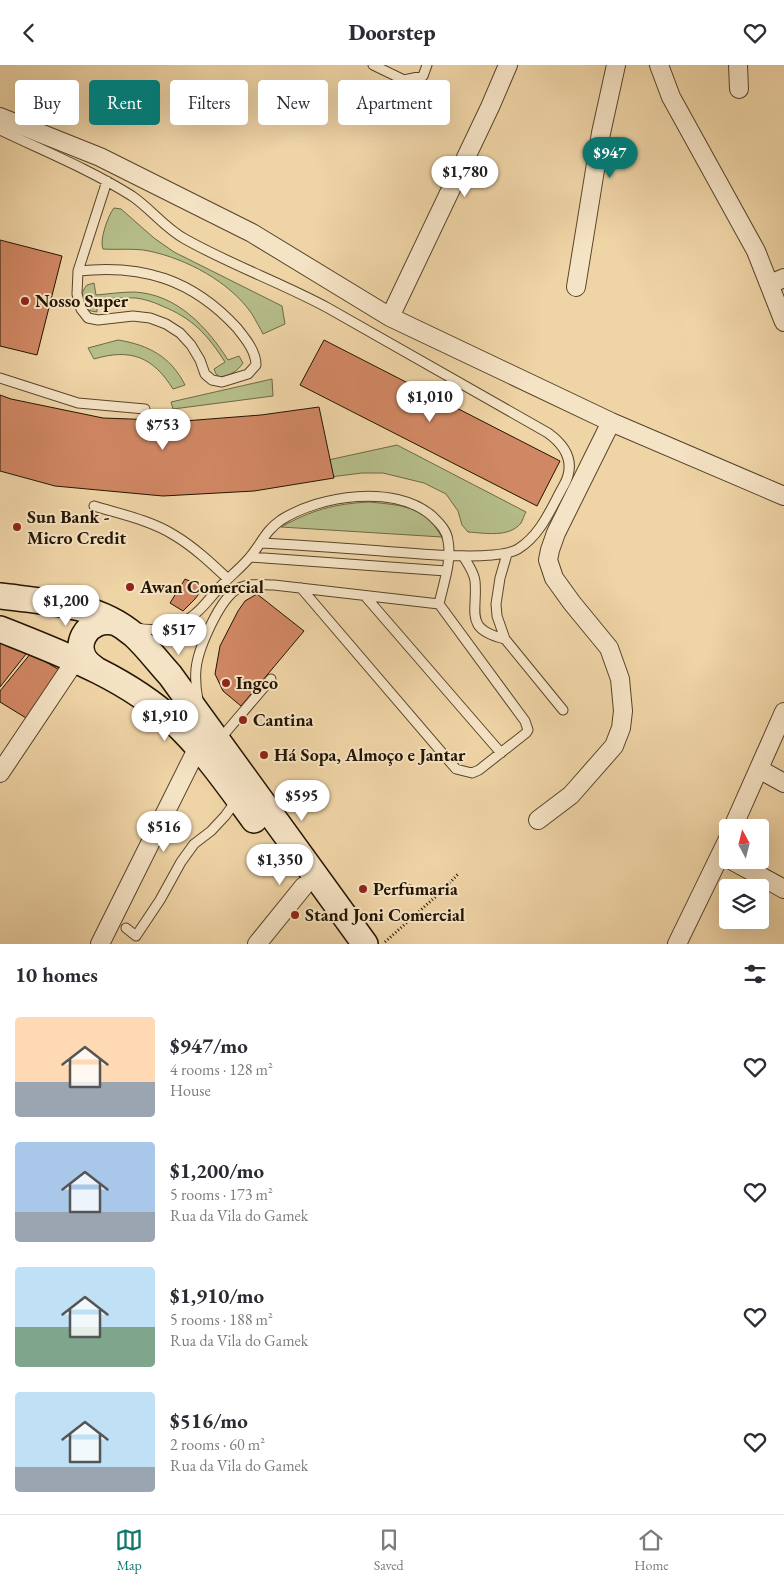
<!DOCTYPE html>
<meta charset="utf-8">
<style>
:root{--surface:#fff;--page:#f7f7f7;--text:#2b2b33;--muted:#7c7c81;--line:#e1e1e2;--accent:#0f766e}
body{margin:0;font-family:"EB Garamond",serif;background:var(--page);color:var(--text);height:100vh;display:flex;flex-direction:column;font-size:19px;white-space:nowrap}
*{box-sizing:border-box;margin:0}
p{font-size:16px;color:var(--muted)}
.icon{flex:none;width:28px;height:28px;fill:none;stroke:currentColor;stroke-width:2;stroke-linecap:round;stroke-linejoin:round}
.map{position:relative;height:879px;overflow:hidden}
.details{display:flex;flex-direction:column;background:var(--surface);flex:1}
.details>*{flex:none}
.top-card{position:absolute;left:15px;top:15px;width:500px;height:45px;display:flex;gap:10px}
.needle{width:32px;rotate:353deg}
.controls{position:absolute;left:719px;top:754px;display:grid;gap:10px}
.controls a{display:grid;place-items:center;width:50px;height:50px;border-radius:5px;background:var(--surface);box-shadow:0 5px 20px #0002;font-size:25px}
.price{position:absolute;translate:-50% -42px;padding:0 11px;border-radius:18px;background:#fff;color:#222;font-size:16px;line-height:32px;filter:drop-shadow(0 1px 2px #0008)}
.price::after{content:'';position:absolute;left:50%;top:30px;width:15px;height:11px;margin-left:-8px;background:inherit;clip-path:polygon(0 0,100% 0,50% 100%)}
.price.on{background:var(--accent);color:#fff}
ul{padding:0;list-style:none}
li{display:flex;align-items:center;gap:15px;height:125px;padding:0 15px}
li span{display:grid;place-items:center;flex:none;width:140px;height:100px;border-radius:5px;color:#555}
li>.icon{margin-inline-start:auto}
span .icon{width:60px;height:60px;fill:#fffc;stroke-width:1}
li b{font-size:21px}
h2{display:flex;justify-content:space-between;align-items:center;height:60px;padding:0 15px;font-size:21px}
.pill{padding:0 18px;border-radius:5px;background:var(--surface);box-shadow:0 5px 20px #0002;font-size:18px;line-height:45px}
.pill.on{background:var(--accent);color:#fff}
header{display:flex;justify-content:space-between;align-items:center;height:65px;padding:0 15px;background:var(--surface);font-size:22px;font-weight:800}
.menu{display:flex;justify-content:space-around;align-items:center;height:70px;border-top:1px solid var(--line);background:var(--surface);font-size:14px;color:var(--muted)}
.menu a{display:grid;justify-items:center;gap:2px}
.menu .on{color:var(--accent)}
.map>svg:first-child{display:block}
.green{fill:#b5bd89;stroke:#6c6945}
.building{fill:#d08763;stroke:#241501}
.lines{fill:none;stroke-linecap:round;stroke-linejoin:round}
.lane-casing{stroke:#57452a;stroke-width:11}
.street-casing{stroke:#57452a;stroke-width:20}
.secondary-casing{stroke:#241501;stroke-width:28}
.path{stroke:#241501;stroke-width:3;stroke-dasharray:1 2.5;stroke-linecap:butt}
.lane{stroke:#f5e3c5;stroke-width:9}
.street{stroke:#f5e3c5;stroke-width:18}
.secondary{stroke:#f5e3c5;stroke-width:25}
.tree{fill:#988662}
.poi-dot{fill:#8f2418;stroke:#f5e3c5;stroke-width:2}
.labels{text-anchor:middle;stroke-width:4;stroke-linejoin:round;paint-order:stroke}
.poi-label{font-size:18px;font-weight:bold;fill:#241501;stroke:#f5e3c5;text-anchor:start}
</style>
<header><svg class="icon" aria-label="back" viewBox="0 0 24 24"><path d="M15 5l-7 7 7 7"/></svg>Doorstep<svg class="icon" aria-label="heart" viewBox="0 0 24 24"><path d="M12 20l-8-8c-3-5 5-10 8-4 3-6 11-1 8 4z"/></svg></header>
<div class="map">
<svg width="784" height="879" viewBox="0 0 784 879">
<rect width="100%" height="100%" fill="#efd4a6"/>
<filter id="stains"><feTurbulence type="fractalNoise" baseFrequency=".004" numOctaves="4"/><feColorMatrix values="0 0 0 0 .2 0 0 0 0 .09 0 0 0 0 .02 0 0 0 .5 -.17"/></filter>
<radialGradient id="worn" r=".72"><stop offset=".6" stop-color="#630" stop-opacity="0"/><stop offset="1" stop-color="#630" stop-opacity=".3"/></radialGradient>
<!-- green -->
<path class="green" d="M114 143 121 144 154 173 174 187 282 241 285 259 263 269C260 263 256 256 252 249 230 217 187 194 149 186 135 183 119 185 103 184 99 176 108 150 114 143Z
M94 218 96 230C108 229 121 227 134 227 177 229 207 262 228 295L239 291 243 298C237 307 230 310 220 312L216 309 214 304 225 297C207 269 192 253 162 241 154 237 144 234 136 233 123 232 109 234 97 234V247L86 245C80 237 80 228 87 220Z
M118 275C149 280 171 292 185 320L173 324C153 292 131 283 94 294L88 283Z
M272 314 273 331 173 344 171 337Z
M397 380 526 447C524 450 523 455 521 458 509 473 485 468 468 467L462 460 458 446 446 429 424 418 383 408H362L322 413 319 397Z
M369 437C389 439 415 440 430 455 435 460 438 467 442 472L281 462C312 445 333 439 369 437Z"/>
<!-- building -->
<path class="building" d="M0 175 62 191 37 290 0 281Z
M324 275 560 396 537 441 300 320Z
M0 330 11 334 103 353 184 356 261 350 319 342 334 413 254 426 163 431 55 421 0 406Z
M185 514 204 522 195 534 183 546 170 538Z
M257 529 304 566 241 641 223 626 215 609 220 581 238 546 245 536Z
M0 571 30 584 0 622Z
M31 588 61 606 31 656 0 637V626Z"/>
<g class="lines">
<defs>
<path id="lane" d="M373 0 404 15 423 11 427 0
M0 65C44 86 91 105 132 131 151 144 165 163 185 174 231 200 282 218 328 243L548 368C566 381 576 398 564 420 551 443 541 470 518 484 496 497 410 488 382 486 341 483 300 480 260 478
M78 206C142 199 192 214 237 263 245 273 256 286 256 300L248 309 222 317 212 315 205 309 200 295 191 280 180 268 166 259 150 253 133 251 98 255 88 253 81 244 77 229 78 206 107 116
M0 313 78 338 145 344
M94 441C120 449 150 455 174 470 194 482 211 498 228 514
M507 489 500 513 496 539 497 551 505 574 563 645
M463 491C468 499 474 507 475 516 478 547 463 564 505 574
M250 492 446 506
M365 531 501 688
M137 563C154 567 177 563 191 552 203 544 210 532 220 522 229 512 241 503 250 492 262 478 265 466 281 455 320 430 395 419 432 451 439 458 447 465 448 476 452 496 443 520 439 539L525 656 528 665 526 668 479 705 472 708 456 704 301 523
M198 635C196 625 195 615 196 604 198 584 220 532 239 523 250 518 262 520 274 520L439 539
M220 674 271 614
M126 863 136 871 160 835 181 797 194 779 211 766 225 751 236 736"/>
<path id="street" d="M659 0 671 32 756 186 784 257
M738 0 739 24
M0 52 100 92 252 168 390 252 611 357 784 431
M770 219 784 213
M576 222 601 68 616 0
M390 252 490 42 508 0
M759 704 784 718
M0 708 75 596
M538 755 571 730 614 681 621 663 623 646 620 614 609 583 572 538 554 513 548 495 550 485 556 468 611 357
M733 762 784 647
M731 795 784 824
M100 879 198 682
M257 879 304 821
M677 879 728 774"/>
<path id="secondary" d="M0 531C47 537 96 538 134 570 147 582 158 597 170 610L365 879
M0 564C60 588 126 612 174 657 205 686 229 721 254 755
M94 603C67 586 86 549 117 558"/>
</defs>
<!-- lane casing -->
<use href="#lane" class="lane-casing"/>
<!-- street casing -->
<use href="#street" class="street-casing"/>
<!-- secondary casing -->
<use href="#secondary" class="secondary-casing"/>
<!-- path -->
<path class="path" d="M385 877 442 826 459 808"/>
<!-- lane -->
<use href="#lane" class="lane"/>
<!-- street -->
<use href="#street" class="street"/>
<!-- secondary -->
<use href="#secondary" class="secondary"/>
</g>
<!-- trees -->
<circle class="tree" cx="409" cy="825" r="6"/>
<!-- markers -->
<g class="poi-dot">
<circle cx="25" cy="236" r="5"/>
<circle cx="17" cy="462" r="5"/>
<circle cx="130" cy="522" r="5"/>
<circle cx="226" cy="618" r="5"/>
<circle cx="243" cy="655" r="5"/>
<circle cx="264" cy="690" r="5"/>
<circle cx="363" cy="824" r="5"/>
<circle cx="295" cy="850" r="5"/>
</g>
<g class="labels">
<!-- poi labels -->
<g class="poi-label">
<text x="35" y="242">Nosso Super</text>
<text x="27" y="458">Sun Bank -<tspan x="27" dy="21">Micro Credit</tspan></text>
<text x="140" y="528">Awan Comercial</text>
<text x="236" y="624">Ingco</text>
<text x="253" y="661">Cantina</text>
<text x="274" y="696">Há Sopa, Almoço e Jantar</text>
<text x="373" y="830">Perfumaria</text>
<text x="305" y="856">Stand Joni Comercial</text>
</g>
</g>
<rect width="100%" height="100%" filter="url(#stains)"/>
<rect width="100%" height="100%" fill="url(#worn)"/>
</svg>
<div class="controls">
<a><svg class="needle" viewBox="-14 -14 28 28"><path d="M0-13l5 13h-10z" fill="#e53935"/><path d="M0 13l5-13h-10z" fill="#7c7c81"/></svg></a>
<a><svg class="icon" aria-label="layers" viewBox="0 0 24 24"><path d="M12 4l9 5-9 5-9-5zM3 14l9 5 9-5"/></svg></a>
</div>
<b class="price on" style="left:610px;top:114px">$947</b>
<b class="price" style="left:465px;top:133px">$1,780</b>
<b class="price" style="left:430px;top:358px">$1,010</b>
<b class="price" style="left:163px;top:386px">$753</b>
<b class="price" style="left:66px;top:562px">$1,200</b>
<b class="price" style="left:179px;top:591px">$517</b>
<b class="price" style="left:165px;top:677px">$1,910</b>
<b class="price" style="left:302px;top:757px">$595</b>
<b class="price" style="left:164px;top:788px">$516</b>
<b class="price" style="left:280px;top:821px">$1,350</b>
<div class="top-card">
<a class="pill">Buy</a>
<a class="pill on">Rent</a>
<a class="pill">Filters</a>
<a class="pill">New</a>
<a class="pill">Apartment</a>
</div>
</div>
<section class="details">
<h2>10 homes<svg class="icon" aria-label="filters" viewBox="0 0 24 24"><path d="M4 7h16M4 17h16"/><circle cx="9" cy="7" r="2"/><circle cx="15" cy="17" r="2"/></svg></h2>
<ul>
<li><span style="background:linear-gradient(#ffd9b3 65%,#9aa5b1 0)"><svg class="icon" aria-label="home" viewBox="0 0 24 24"><path d="M3 11l9-7 9 7M6 9v11h12V9"/></svg></span><div><b>$947/mo</b><p>4 rooms · 128 m²</p><p>House</p></div><svg class="icon" aria-label="heart" viewBox="0 0 24 24"><path d="M12 20l-8-8c-3-5 5-10 8-4 3-6 11-1 8 4z"/></svg></li>
<li><span style="background:linear-gradient(#a9c7e8 70%,#9aa5b1 0)"><svg class="icon" aria-label="home" viewBox="0 0 24 24"><path d="M3 11l9-7 9 7M6 9v11h12V9"/></svg></span><div><b>$1,200/mo</b><p>5 rooms · 173 m²</p><p>Rua da Vila do Gamek</p></div><svg class="icon" aria-label="heart" viewBox="0 0 24 24"><path d="M12 20l-8-8c-3-5 5-10 8-4 3-6 11-1 8 4z"/></svg></li>
<li><span style="background:linear-gradient(#bfe0f5 60%,#7fa58c 0)"><svg class="icon" aria-label="home" viewBox="0 0 24 24"><path d="M3 11l9-7 9 7M6 9v11h12V9"/></svg></span><div><b>$1,910/mo</b><p>5 rooms · 188 m²</p><p>Rua da Vila do Gamek</p></div><svg class="icon" aria-label="heart" viewBox="0 0 24 24"><path d="M12 20l-8-8c-3-5 5-10 8-4 3-6 11-1 8 4z"/></svg></li>
<li><span style="background:linear-gradient(#bfe0f5 75%,#9aa5b1 0)"><svg class="icon" aria-label="home" viewBox="0 0 24 24"><path d="M3 11l9-7 9 7M6 9v11h12V9"/></svg></span><div><b>$516/mo</b><p>2 rooms · 60 m²</p><p>Rua da Vila do Gamek</p></div><svg class="icon" aria-label="heart" viewBox="0 0 24 24"><path d="M12 20l-8-8c-3-5 5-10 8-4 3-6 11-1 8 4z"/></svg></li>
</ul>
</section>
<nav class="menu">
<a class="on"><svg class="icon" aria-label="map" viewBox="0 0 24 24"><path d="M3 6l6-2 6 2 6-2v14l-6 2-6-2-6 2zM9 4v14M15 6v14"/></svg>Map</a>
<a><svg class="icon" aria-label="saved" viewBox="0 0 24 24"><path d="M7 4h10v16l-5-4-5 4z"/></svg>Saved</a>
<a><svg class="icon" aria-label="home" viewBox="0 0 24 24"><path d="M3 11l9-7 9 7M6 9v11h12V9"/></svg>Home</a>
</nav>
